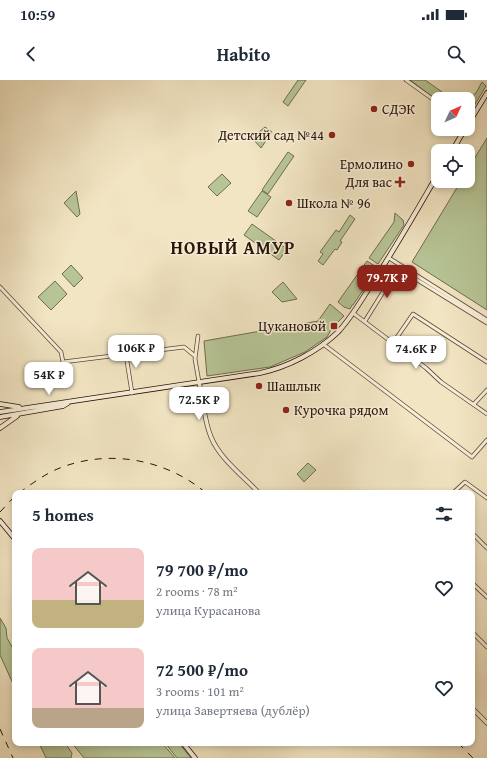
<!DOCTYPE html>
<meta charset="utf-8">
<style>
:root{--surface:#fff;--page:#f6f6f7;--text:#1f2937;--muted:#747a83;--accent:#8f2418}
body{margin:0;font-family:"Gentium Book Plus",serif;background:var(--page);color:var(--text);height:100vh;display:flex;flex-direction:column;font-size:15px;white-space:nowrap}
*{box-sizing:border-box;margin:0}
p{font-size:13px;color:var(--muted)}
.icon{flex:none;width:22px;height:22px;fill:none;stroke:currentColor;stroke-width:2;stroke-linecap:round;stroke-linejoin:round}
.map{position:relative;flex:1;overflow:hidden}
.panel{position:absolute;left:12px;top:410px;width:463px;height:256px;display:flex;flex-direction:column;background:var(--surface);border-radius:8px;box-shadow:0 2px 6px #0003}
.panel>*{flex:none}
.needle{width:26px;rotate:46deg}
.fabs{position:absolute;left:431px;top:12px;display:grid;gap:8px}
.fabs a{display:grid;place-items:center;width:44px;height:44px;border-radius:8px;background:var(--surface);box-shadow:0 2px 6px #0003;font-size:20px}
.price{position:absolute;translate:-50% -34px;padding:0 9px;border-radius:8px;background:#fff;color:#222;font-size:13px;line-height:26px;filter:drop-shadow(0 1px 2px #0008)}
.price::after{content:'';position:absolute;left:50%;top:24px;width:12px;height:9px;margin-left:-6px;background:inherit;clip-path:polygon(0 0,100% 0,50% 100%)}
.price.on{background:var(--accent);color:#fff}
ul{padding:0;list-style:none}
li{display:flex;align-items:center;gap:12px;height:100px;padding:0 20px}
li span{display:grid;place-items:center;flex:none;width:112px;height:80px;border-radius:8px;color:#555}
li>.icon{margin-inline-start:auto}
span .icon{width:48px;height:48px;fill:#fffc;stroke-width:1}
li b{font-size:17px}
h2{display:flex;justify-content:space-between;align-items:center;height:48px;padding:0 20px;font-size:17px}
.status{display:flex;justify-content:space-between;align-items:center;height:28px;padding:0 20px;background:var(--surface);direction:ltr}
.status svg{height:11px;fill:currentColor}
header{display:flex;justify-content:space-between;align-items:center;height:52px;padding:0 20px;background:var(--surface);font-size:18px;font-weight:600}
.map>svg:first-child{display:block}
.green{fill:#b7c596;stroke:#706c4e}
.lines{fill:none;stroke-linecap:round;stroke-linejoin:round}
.minor-casing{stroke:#5a4836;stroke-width:4.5}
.tertiary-casing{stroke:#5a4836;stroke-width:5}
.secondary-casing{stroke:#281307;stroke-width:5.5}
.minor{stroke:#f7eed8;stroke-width:3}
.tertiary{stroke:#f7eed8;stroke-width:3.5}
.secondary{stroke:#f7eed8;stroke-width:4}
.rail{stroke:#281307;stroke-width:1;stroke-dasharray:7 7;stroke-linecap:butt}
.poi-dot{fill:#8f2418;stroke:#f7eed8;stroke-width:1.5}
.labels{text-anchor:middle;stroke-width:3;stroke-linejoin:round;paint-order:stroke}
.poi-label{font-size:14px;fill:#281307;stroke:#f7eed8;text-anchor:start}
.district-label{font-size:18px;font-weight:bold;letter-spacing:1px;fill:#281307;stroke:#f7eed8}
</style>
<div class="status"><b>10:59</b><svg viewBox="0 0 49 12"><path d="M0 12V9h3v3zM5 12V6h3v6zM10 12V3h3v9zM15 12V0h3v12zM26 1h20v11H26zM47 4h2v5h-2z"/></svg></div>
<header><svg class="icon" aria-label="back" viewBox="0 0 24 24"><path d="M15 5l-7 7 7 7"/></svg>Habito<svg class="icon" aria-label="search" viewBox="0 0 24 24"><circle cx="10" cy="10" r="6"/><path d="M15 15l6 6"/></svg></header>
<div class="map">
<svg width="487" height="678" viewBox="0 0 487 678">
<rect width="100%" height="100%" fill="#f2e5c3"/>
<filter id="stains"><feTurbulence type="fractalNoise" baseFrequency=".005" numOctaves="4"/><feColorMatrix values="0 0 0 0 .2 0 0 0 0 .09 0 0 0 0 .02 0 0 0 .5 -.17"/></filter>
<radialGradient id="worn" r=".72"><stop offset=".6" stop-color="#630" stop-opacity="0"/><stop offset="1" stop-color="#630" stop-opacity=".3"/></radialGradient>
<!-- green -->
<path class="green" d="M298 0H306L288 26 283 22Z
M410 0H425L452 19H438V21Z
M482 2 486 6 468 36V19L476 13Z
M265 47 272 52 261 68 252 58Z
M487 58V230L412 182 461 101H468V89Z
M288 72 294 76 268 114 262 110Z
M222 94 231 103 217 116 208 107Z
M76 111 80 134 77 137 64 123Z
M262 111 271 117 257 137 248 131Z
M395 133 403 140 404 145 378 184 369 178 394 142Z
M350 135 355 139 340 161 342 162 337 170 335 169 323 185 318 181 323 174 320 172 336 150 339 152Z
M252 144 287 169 279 180 244 155Z
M367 181 375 186 376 191 353 225H352L350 229 344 227 338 222Z
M71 185 83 198 74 207 62 194Z
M55 201 67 214 51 230 38 217Z
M283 202 297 219 282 222 272 212Z
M330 224 344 236 332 248 327 257 321 261 305 272 270 287 207 296 204 261 318 241Z
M308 383 316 390 304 402 297 394Z
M0 538 6 548 7 558 15 572V608L0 575Z
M39 663H65L72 673 71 678H46Z
M72 663H162L175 678H84Z
M165 663H179L191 678H177Z"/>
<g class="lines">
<defs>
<path id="minor" d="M406 0 438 23
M389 178 487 240
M0 207 61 272 63 282 184 267 195 276
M353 233 426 288 441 302 487 334
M365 241 398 188 487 243
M198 256 195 279 199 302
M393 263 413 234 487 282
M323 264 472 377 487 360
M126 275 132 313
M474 324 487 310
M453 413 465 402 487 418
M472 453 487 468
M472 503 487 517
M472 552 487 567"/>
<path id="tertiary" d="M199 302C203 320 204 340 211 357 220 379 243 396 259 413
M472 628 487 643"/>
<path id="secondary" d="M468 44 487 13
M452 71 465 49
M0 324 19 327
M0 332 260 293C288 287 317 272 338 252 352 237 362 219 373 202 396 167 417 130 438 94
M0 337 63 326 68 323
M0 348 17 336
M0 441 15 459
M183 663 195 678"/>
</defs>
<!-- minor casing -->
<use href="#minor" class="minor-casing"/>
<!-- tertiary casing -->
<use href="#tertiary" class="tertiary-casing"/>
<!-- secondary casing -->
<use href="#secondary" class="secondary-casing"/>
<!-- minor -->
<use href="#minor" class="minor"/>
<!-- tertiary -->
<use href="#tertiary" class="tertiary"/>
<!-- secondary -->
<use href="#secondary" class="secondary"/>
<!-- rail -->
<path class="rail" d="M19 413C30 405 42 396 55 390 105 368 165 378 206 413
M0 432 15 416
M0 649 13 678
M458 663 473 678"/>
</g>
<!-- markers -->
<g class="poi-dot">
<circle cx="374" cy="29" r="4"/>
<circle cx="332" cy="55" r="4"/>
<circle cx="411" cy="84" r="4"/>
<path d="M398 96h4v4h4v4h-4v4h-4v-4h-4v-4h4z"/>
<circle cx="289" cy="123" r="4"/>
<rect x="330" y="242" width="8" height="8" rx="2"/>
<circle cx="259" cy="306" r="4"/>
<circle cx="286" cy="330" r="4"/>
</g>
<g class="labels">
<!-- poi labels -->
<g class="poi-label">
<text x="382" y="34">СДЭК</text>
<text x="324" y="60" text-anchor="end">Детский сад №44</text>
<text x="403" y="89" text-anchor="end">Ермолино</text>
<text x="392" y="107" text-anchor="end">Для вас</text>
<text x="297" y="128">Школа № 96</text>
<text x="326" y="251" text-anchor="end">Цукановой</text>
<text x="267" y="311">Шашлык</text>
<text x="294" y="335">Курочка рядом</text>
</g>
<!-- district labels -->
<g class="district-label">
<text x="233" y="174">НОВЫЙ АМУР</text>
</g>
</g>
<rect width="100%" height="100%" filter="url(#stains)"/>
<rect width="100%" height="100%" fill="url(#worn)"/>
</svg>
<div class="fabs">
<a><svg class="needle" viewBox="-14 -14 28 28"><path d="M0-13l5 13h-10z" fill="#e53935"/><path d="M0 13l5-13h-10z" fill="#747a83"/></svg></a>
<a><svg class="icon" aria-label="locate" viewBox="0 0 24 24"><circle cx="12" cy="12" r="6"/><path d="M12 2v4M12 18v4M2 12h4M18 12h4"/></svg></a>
</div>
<b class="price on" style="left:387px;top:219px">79.7K ₽</b>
<b class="price" style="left:136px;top:289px">106K ₽</b>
<b class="price" style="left:416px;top:290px">74.6K ₽</b>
<b class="price" style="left:49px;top:316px">54K ₽</b>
<b class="price" style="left:199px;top:341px">72.5K ₽</b>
<section class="panel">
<h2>5 homes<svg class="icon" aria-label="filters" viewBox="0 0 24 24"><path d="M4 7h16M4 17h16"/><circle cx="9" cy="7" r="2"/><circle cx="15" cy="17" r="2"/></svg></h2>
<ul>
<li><span style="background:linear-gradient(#f6c9c9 65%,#c2b280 0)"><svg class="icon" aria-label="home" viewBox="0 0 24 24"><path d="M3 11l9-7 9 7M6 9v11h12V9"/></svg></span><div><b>79 700 ₽/mo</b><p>2 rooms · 78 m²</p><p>улица Курасанова</p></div><svg class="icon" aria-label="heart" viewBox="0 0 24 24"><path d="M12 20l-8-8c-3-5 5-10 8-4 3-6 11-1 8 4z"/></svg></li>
<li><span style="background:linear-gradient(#f6c9c9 75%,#b9a48a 0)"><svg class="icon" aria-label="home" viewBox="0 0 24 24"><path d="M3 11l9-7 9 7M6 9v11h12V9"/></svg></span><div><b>72 500 ₽/mo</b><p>3 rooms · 101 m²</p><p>улица Завертяева (дублёр)</p></div><svg class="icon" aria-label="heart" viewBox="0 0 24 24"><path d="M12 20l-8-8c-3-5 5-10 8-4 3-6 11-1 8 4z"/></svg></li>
</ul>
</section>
</div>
